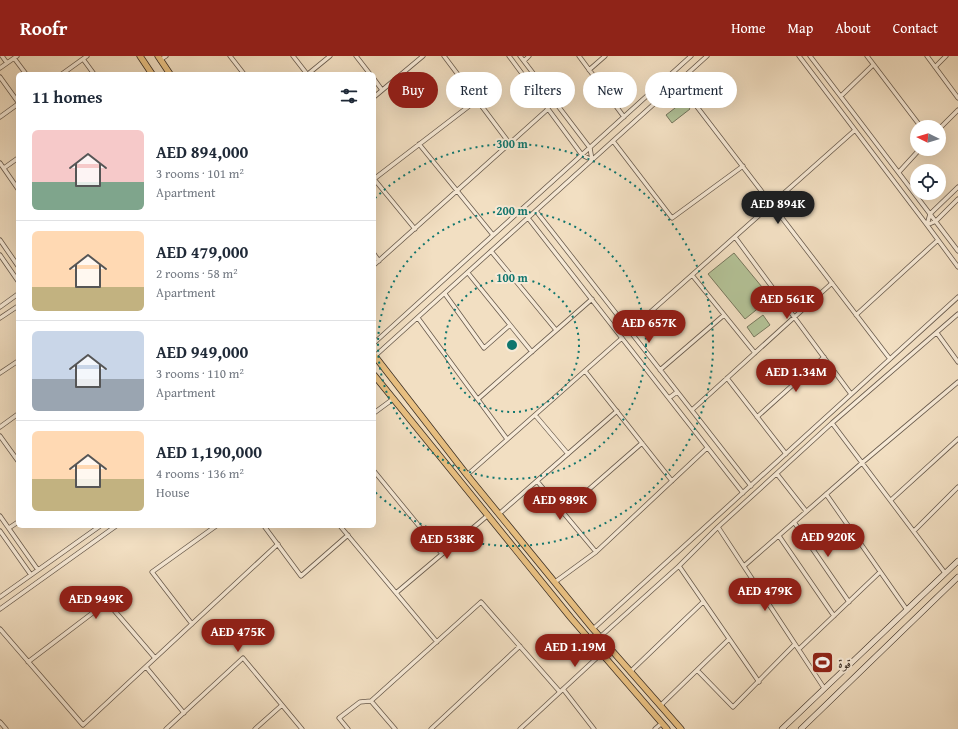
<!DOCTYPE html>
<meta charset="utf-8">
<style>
:root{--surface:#fff;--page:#f2f2f3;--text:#1f2937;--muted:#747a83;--line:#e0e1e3;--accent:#8f2418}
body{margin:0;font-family:"Gentium Book Plus",Amiri,serif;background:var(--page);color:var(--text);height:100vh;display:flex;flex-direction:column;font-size:15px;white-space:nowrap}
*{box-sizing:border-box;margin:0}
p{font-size:13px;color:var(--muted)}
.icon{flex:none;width:22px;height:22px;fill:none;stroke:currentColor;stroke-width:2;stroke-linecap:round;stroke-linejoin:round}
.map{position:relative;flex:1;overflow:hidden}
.panel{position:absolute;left:16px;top:16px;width:360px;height:456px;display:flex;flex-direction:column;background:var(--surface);border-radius:6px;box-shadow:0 4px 16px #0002}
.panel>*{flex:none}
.hud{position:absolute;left:388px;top:16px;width:380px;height:36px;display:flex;gap:8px}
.needle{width:26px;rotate:275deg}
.buttons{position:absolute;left:910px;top:64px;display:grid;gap:8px}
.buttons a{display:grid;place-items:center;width:36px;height:36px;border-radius:50%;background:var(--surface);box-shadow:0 4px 16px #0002;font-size:20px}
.price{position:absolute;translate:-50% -34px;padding:0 9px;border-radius:14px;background:var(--accent);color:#fff;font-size:13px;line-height:26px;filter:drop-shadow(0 1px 2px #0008)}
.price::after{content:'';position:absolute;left:50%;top:24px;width:12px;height:9px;margin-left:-6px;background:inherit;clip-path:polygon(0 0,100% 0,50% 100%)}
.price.current{background:#222;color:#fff}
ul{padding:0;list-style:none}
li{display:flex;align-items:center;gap:12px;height:100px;padding:0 16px}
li+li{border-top:1px solid var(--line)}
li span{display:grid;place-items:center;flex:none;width:112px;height:80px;border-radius:6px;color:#555}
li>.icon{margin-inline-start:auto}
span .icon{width:48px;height:48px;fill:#fffc;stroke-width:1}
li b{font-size:17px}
h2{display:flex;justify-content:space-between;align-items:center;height:48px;padding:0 16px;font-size:17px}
.tag{padding:0 14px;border-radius:18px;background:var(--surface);box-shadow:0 4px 16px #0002;font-size:14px;line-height:36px}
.tag.current{background:var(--accent);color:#fff}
header{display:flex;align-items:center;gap:24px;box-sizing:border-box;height:56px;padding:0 20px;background:var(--accent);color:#fff}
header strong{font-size:19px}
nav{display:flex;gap:22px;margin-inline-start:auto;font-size:14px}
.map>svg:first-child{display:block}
.green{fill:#b4c398;stroke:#77785e}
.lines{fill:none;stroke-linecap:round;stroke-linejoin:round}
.minor-casing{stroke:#685a4c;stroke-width:5}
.secondary-casing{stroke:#3a2e24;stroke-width:6}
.primary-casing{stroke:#3a2e24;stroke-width:7}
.minor{stroke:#f7ead7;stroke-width:3.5}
.secondary{stroke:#f7ead7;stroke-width:5}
.primary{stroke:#e9c081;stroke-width:5.5}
.ring{fill:none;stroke:#0f766e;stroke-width:2;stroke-dasharray:2 4}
.labels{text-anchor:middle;stroke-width:4;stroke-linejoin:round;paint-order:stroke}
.poi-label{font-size:13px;fill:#3a2e24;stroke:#f7ead7;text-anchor:start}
.centre{fill:#0f766e;stroke:#f7ead7;stroke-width:2}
.ring-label{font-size:12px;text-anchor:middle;font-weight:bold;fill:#0f766e;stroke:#f7ead7;stroke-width:4;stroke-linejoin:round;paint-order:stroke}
</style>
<header>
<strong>Roofr</strong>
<nav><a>Home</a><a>Map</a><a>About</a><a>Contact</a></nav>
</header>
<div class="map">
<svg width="958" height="673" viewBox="0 0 958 673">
<rect width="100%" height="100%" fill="#f2dfc2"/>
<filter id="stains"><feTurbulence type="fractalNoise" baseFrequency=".005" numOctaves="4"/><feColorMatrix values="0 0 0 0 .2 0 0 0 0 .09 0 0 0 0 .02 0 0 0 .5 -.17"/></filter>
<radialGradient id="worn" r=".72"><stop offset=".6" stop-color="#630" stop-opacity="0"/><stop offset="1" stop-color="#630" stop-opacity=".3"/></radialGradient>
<!-- green -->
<path class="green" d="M684 45 690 53 672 67 666 59Z
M734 197 771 242 745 263 708 218Z
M763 259 770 269 754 281 747 271Z"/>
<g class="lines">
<defs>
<path id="minor" d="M2 0 7 7
M230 0 244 18
M293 0 307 18
M356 0 370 18
M444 0 510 88
M509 0 582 99 592 104
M520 0 590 92 592 104
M579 0 624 61
M799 0 927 169 936 165 958 143
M810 0 958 195
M867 0 921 71
M927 0 958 42
M14 2 26 18
M83 3 94 18
M160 4 166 0
M524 5 529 0
M935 11 946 0
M0 12 17 0
M589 14 605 0
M62 18 87 0
M308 18 330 0
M0 21 18 46
M374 23 382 34
M678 26 890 303
M841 40 873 9
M374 41 423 0
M0 61 18 48
M939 73 958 54
M613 85 672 162 743 110
M419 88 493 179
M0 107 18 133
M4 112 18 102
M899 116 920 93
M958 131 930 158 927 169 958 211
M536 155 751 430
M528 162 743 437
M415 173 374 123 477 44
M735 181 851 338
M0 184 18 210
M491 195 556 274
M374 198 379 205
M0 199 18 225
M374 209 548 53
M468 217 532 296
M692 219 755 297
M445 238 484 292 510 269
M0 251 18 238
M856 259 938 184
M0 262 18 250
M418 262 507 383
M629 275 855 74
M937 277 958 306
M374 287 691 0
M375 300 707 0
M660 314 724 259
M585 315 672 425
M0 317 18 305
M727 322 786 398
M669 342 677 336
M478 343 592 243
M692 354 832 227
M374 357 393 343
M535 359 568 398
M757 361 824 301
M832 367 945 517
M0 371 18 358
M0 380 18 405
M374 415 442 498
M777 418 806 455
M467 419 622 282
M537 425 596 496
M826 438 907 554
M891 444 958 383
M563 456 642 387
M499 458 617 355
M0 460 38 514
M794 466 849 546
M264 470 301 520 348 479
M340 470 437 586
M718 471 824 632
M9 472 18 466
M0 475 31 519
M914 475 958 431
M779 480 834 560
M679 510 759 626
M744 510 863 406 958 326
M555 526 596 496 707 392
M396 537 487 460
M0 541 100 470
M0 553 116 470
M192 568 152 516 216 470
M0 573 83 669 278 488
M593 573 958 241
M600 581 679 510 718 471 832 367 958 258
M799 593 880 516
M28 606 107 546 155 602
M146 611 184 657
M697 614 733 651 795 588
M630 616 703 546
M563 633 594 673
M660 650 728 584
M0 666 6 673
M166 673 243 602 302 673
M255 673 282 649
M348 673 339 662 360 646 371 645
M395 673 371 645 481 546 560 636
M431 673 520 590
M520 673 601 598
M655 673 662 667"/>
<path id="secondary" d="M782 673 958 505
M801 673 958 521"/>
<path id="primary" d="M140 0 152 18
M158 0 170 18
M374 299 467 419 593 573 681 673
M374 319 571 562 667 673"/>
</defs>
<!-- minor casing -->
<use href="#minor" class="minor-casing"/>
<!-- secondary casing -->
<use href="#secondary" class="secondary-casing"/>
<!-- primary casing -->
<use href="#primary" class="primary-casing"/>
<!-- minor -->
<use href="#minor" class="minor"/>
<!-- secondary -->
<use href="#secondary" class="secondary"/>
<!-- primary -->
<use href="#primary" class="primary"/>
</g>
<!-- distance rings -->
<g class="ring">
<circle cx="512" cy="289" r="67"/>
<circle cx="512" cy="289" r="134"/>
<path d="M375 142A201 201 0 1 1 375 436"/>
</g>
<!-- icons -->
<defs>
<symbol id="stadium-square" viewBox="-11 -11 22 22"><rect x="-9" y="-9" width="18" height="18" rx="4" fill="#8f2418" stroke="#f7ead7"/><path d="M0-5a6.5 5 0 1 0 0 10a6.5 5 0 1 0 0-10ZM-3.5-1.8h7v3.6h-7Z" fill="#fff"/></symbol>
</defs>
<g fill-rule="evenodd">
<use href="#stadium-square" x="810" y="594" width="25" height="25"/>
</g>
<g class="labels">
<!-- poi labels -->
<g class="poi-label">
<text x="838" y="612">قوة</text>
</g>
</g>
<circle cx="512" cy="289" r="6" class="centre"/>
<g class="ring-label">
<text x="512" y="92">300 m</text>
<text x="512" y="159">200 m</text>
<text x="512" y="226">100 m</text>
</g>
<rect width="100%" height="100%" filter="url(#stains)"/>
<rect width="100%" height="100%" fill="url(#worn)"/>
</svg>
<div class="buttons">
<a><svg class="needle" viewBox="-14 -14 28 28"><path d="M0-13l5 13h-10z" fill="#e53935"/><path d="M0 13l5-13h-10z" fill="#747a83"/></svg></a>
<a><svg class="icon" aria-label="locate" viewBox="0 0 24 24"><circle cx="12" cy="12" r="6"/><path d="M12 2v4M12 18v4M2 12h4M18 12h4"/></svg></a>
</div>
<b class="price current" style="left:778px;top:169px">AED 894K</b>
<b class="price" style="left:787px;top:264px">AED 561K</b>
<b class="price" style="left:649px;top:288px">AED 657K</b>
<b class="price" style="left:796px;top:337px">AED 1.34M</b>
<b class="price" style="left:560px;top:465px">AED 989K</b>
<b class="price" style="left:828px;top:502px">AED 920K</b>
<b class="price" style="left:447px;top:504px">AED 538K</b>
<b class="price" style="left:765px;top:556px">AED 479K</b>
<b class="price" style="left:96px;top:564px">AED 949K</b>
<b class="price" style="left:238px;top:597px">AED 475K</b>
<b class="price" style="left:575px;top:612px">AED 1.19M</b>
<div class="hud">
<a class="tag current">Buy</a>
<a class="tag">Rent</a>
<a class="tag">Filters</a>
<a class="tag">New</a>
<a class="tag">Apartment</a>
</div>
<section class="panel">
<h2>11 homes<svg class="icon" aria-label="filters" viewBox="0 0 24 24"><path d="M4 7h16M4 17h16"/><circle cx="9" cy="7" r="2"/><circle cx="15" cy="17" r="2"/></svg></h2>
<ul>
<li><span style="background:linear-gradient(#f6c9c9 65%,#7fa58c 0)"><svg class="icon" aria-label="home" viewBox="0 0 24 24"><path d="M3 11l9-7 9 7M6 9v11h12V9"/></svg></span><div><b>AED 894,000</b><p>3 rooms · 101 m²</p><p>Apartment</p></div></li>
<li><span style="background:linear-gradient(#ffd9b3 70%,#c2b280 0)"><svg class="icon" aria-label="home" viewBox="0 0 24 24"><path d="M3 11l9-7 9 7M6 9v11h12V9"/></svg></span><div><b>AED 479,000</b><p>2 rooms · 58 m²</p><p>Apartment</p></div></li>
<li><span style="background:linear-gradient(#c9d6e8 60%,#9aa5b1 0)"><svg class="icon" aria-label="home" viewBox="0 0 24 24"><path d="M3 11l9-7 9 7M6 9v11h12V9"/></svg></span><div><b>AED 949,000</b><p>3 rooms · 110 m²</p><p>Apartment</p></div></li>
<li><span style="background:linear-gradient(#ffd9b3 60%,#c2b280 0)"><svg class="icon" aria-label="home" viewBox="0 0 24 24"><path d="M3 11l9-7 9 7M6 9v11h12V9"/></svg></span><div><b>AED 1,190,000</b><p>4 rooms · 136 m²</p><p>House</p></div></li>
</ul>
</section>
</div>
